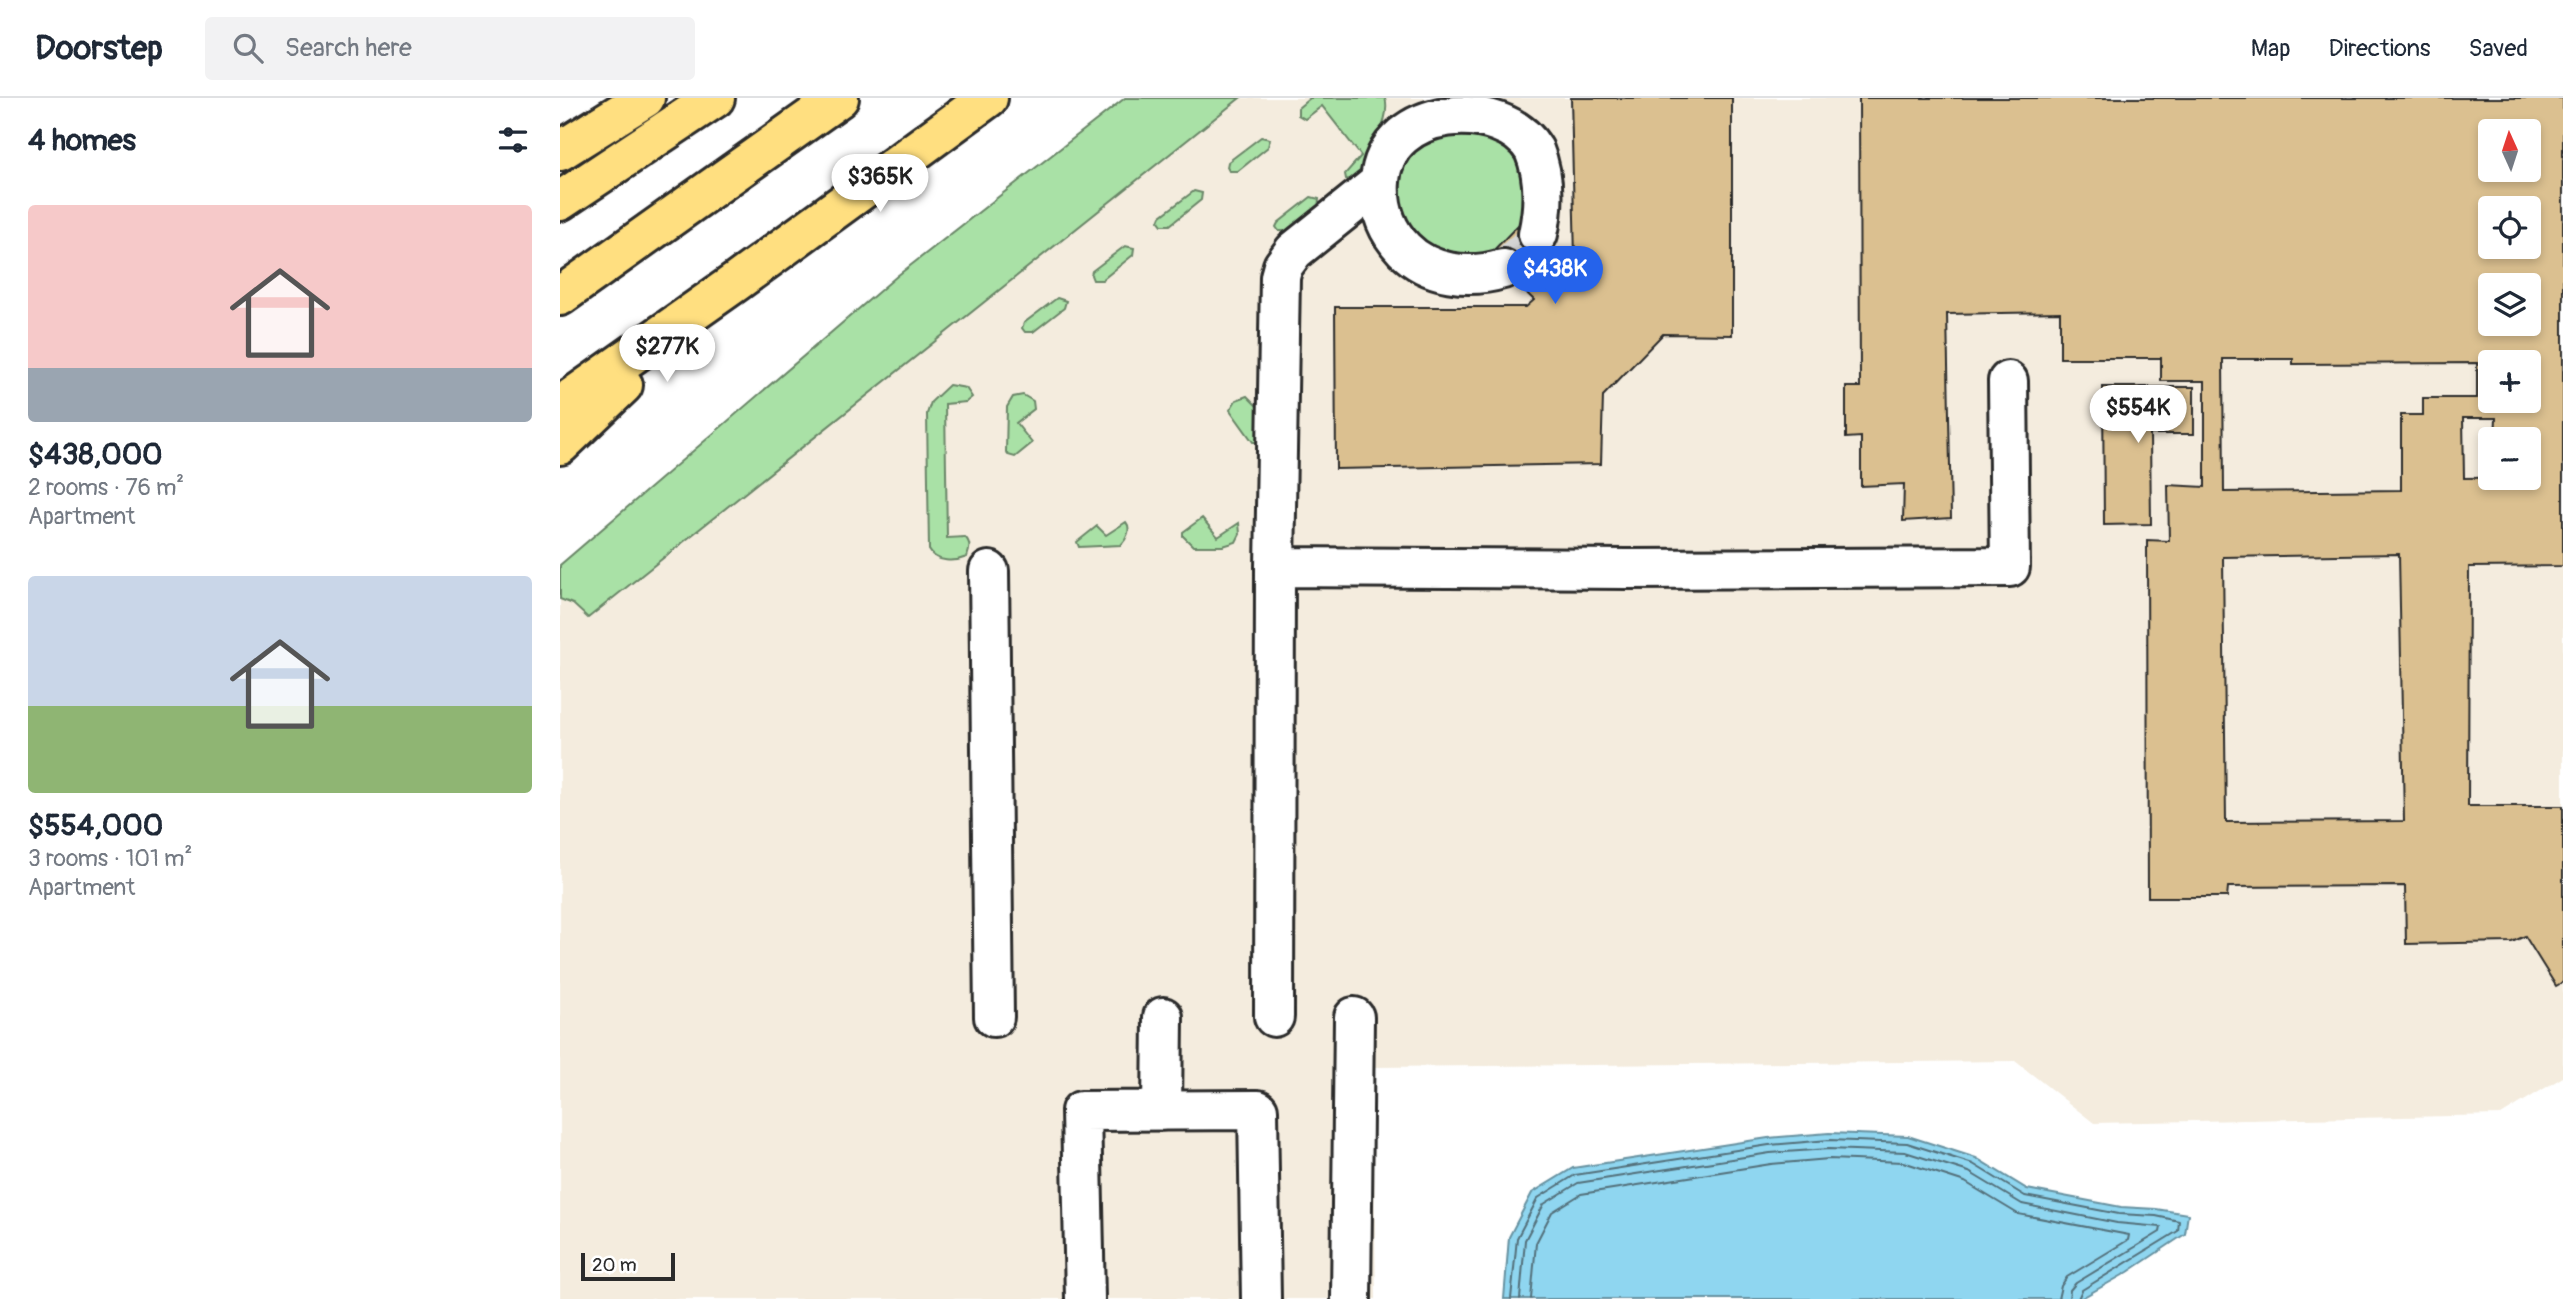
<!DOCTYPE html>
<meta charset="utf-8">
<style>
:root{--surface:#fff;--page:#f2f2f3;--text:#1f2937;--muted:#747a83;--line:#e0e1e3;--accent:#2563eb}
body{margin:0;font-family:Pangolin,sans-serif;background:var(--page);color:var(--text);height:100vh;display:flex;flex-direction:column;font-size:26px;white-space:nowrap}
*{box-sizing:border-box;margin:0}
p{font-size:23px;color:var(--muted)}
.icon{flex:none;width:38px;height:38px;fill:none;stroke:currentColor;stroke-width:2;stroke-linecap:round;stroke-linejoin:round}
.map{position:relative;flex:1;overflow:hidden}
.sheet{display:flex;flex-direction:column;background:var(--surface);width:560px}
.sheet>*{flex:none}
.needle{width:46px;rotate:357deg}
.tools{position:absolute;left:1918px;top:21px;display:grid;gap:14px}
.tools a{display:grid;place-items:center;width:63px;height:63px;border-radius:7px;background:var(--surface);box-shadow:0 4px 10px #0003;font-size:35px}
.scale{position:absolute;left:21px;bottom:18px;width:94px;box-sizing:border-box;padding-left:7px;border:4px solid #2b2b2b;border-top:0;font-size:19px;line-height:24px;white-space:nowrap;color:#2b2b2b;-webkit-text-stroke:5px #fff;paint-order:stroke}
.price{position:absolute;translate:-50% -60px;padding:0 16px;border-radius:24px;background:#fff;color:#222;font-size:23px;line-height:46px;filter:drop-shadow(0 2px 4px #0008)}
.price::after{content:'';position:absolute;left:50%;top:42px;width:21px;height:16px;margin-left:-10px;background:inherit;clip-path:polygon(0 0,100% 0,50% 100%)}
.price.on{background:var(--accent);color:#fff}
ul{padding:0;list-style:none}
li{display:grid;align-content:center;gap:14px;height:371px;padding:0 28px}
li span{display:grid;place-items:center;height:217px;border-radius:7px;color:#555}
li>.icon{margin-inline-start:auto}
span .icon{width:126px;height:126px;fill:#fffc;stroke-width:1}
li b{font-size:30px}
h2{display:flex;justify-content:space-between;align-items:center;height:84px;padding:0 28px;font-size:30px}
header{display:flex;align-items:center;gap:42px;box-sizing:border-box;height:98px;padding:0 35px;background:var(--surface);border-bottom:2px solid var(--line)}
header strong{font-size:33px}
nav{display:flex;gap:38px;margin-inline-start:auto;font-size:24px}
.search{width:490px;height:63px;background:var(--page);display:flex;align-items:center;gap:18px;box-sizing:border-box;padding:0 24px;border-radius:7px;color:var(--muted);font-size:26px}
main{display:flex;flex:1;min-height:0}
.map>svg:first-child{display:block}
.built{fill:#f4ecde;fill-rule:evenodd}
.green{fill:#a9e1a6;stroke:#6a8668;stroke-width:2}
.water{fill:#8fd6f0;stroke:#6792a1;stroke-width:2}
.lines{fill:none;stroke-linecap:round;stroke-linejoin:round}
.shore{stroke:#536f7a;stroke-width:2}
.building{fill:#dbc090;stroke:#2b2b2b;stroke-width:2;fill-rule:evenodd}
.minor-tunnel{stroke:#d5d5d5;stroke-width:38;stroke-dasharray:38 19;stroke-linecap:butt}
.minor-casing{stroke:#2b2b2b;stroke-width:44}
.major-casing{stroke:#2b2b2b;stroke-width:44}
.highway-casing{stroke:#2b2b2b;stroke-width:44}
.minor{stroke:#fff;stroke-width:38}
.major{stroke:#ffdf80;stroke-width:38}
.highway{stroke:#ffdf80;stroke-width:38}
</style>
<header>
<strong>Doorstep</strong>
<div class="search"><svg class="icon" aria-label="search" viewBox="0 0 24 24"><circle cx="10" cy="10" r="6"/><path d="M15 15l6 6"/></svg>Search here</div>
<nav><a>Map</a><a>Directions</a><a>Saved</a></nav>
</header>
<main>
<section class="sheet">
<h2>4 homes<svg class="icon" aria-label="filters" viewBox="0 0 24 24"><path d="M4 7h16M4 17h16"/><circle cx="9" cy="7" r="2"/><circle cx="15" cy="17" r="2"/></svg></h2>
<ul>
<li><span style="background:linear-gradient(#f6c9c9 75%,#9aa5b1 0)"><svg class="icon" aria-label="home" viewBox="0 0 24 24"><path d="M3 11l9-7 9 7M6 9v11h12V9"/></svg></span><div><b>$438,000</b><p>2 rooms · 76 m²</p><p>Apartment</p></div></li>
<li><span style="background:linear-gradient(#c9d6e8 60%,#8fb573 0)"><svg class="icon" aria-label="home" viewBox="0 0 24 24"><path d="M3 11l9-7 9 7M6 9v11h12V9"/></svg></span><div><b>$554,000</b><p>3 rooms · 101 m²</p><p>Apartment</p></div></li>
</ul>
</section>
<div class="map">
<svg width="2003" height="1201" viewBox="0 0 2003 1201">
<rect width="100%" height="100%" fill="#fff"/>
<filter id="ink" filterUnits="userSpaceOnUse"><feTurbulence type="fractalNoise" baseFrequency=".0143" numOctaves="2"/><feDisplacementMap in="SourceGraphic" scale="14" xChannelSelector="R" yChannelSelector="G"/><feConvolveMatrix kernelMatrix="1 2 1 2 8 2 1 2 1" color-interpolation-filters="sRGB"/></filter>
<g filter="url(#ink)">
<!-- built -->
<path class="built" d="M565 0H2003V979L1941 1017 1534 1025 1455 963 813 969 816 1201H0V468ZM1930 33H1969V72H1930ZM1930 110H1969V149H1930ZM1930 187H1969V226H1930ZM1930 264H1969V303H1930ZM1930 341H1969V380H1930Z"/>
<!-- green -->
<path class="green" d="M565 0H680L28 520 13 506 0 501V467L337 178Z
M750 0H825C832 20 807 66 794 82L786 81 785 76 801 58 762 8 745 21 738 17V10Z
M879 30C892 33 934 39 943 45 959 57 972 103 963 122 958 132 937 149 928 158 913 157 894 157 880 152 845 140 828 96 845 64 852 49 866 40 879 30Z
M701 39 710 41 708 49 678 73H669L667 69 668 64Z
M634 93 642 95 641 102 610 127H602L599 123 601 118Z
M751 99 759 101 758 110 728 133H719L716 129 718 125Z
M565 148 574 150 573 157 542 182H533L531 177 532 173Z
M497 200 506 203 504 210 473 234H465L462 230 464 225Z
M389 287 406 290 412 299 406 304 385 306 387 440 405 439C411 445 410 451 407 459 395 464 376 465 369 452L367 316 371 304Z
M463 297 473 303 474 311 456 325 472 345 455 359 448 357 446 354 447 309 453 299Z
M687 298 699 310V344H693L670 312 676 302Z
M642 420 658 439 679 425 680 436 676 444 663 448H633L623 438V434Z
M566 424C572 431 566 442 561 447L519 449 517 444 537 428 546 437Z"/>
<!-- water -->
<path class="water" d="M1269 1035 1348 1038 1416 1060 1467 1091 1561 1109 1596 1111 1628 1116 1625 1136 1568 1174 1520 1201H944L949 1139 972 1095 1013 1070 1208 1040Z"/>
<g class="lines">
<!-- shore -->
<path class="shore" d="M951 1201 957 1140 978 1100 1015 1077 1209 1047 1269 1042 1347 1045 1413 1066 1465 1098 1559 1116 1596 1118 1619 1123 1618 1133 1522 1192 1518 1201
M960 1201 965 1142 984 1106 1018 1085 1210 1055 1269 1051 1345 1054 1409 1074 1462 1106 1557 1125 1601 1129 1600 1134 1516 1185 1510 1192 1509 1201
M971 1201 976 1145 992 1114 1021 1096 1211 1066 1269 1061 1343 1064 1405 1084 1458 1116 1569 1137 1568 1142 1507 1179 1501 1188 1498 1201"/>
</g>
<!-- building -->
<path class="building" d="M1011 0H1172V237L1103 236 1043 298 1041 366 776 371 775 209H966L974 202 928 158 963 122 1009 166 1015 159Z
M1299 0H2003V468L1909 469 1908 708H2003V884L1996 888 1965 838 1952 844 1846 846 1845 788 1668 789 1667 799H1588L1587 442 1609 443 1608 387 1645 389V283H1601V260H1500V214L1387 216 1391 420 1343 423 1344 386 1301 388V339L1286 340V289H1300ZM1930 33H1969V72H1930ZM1930 110H1969V149H1930ZM1930 187H1969V226H1930ZM1663 261H1733V266L1917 265V300H1863V317H1841V392L1664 394ZM1930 264H1969V303H1930ZM1903 320H1936L1935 341H1969V349H1977V379L1904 380ZM1839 456 1844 723 1666 724 1663 459Z
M1543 289H1634V336H1590L1591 426 1544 427Z"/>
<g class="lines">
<!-- minor-tunnel -->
<path class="minor-tunnel" d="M943 171 972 146 978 136"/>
<defs>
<path id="minor" d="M943 171C909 181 869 177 844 151 826 132 818 109 820 83 826 5 943 0 974 52 985 79 984 109 978 136
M715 469 1067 471 1450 469 1448 283
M429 473 434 919
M714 919 715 469 720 179 723 168 734 153 820 84
M602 1013 603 919
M525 1201 521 1013 698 1012 701 1201
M791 1201 794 919"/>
<path id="major" d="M0 308 176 184 428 0
M0 347 63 287"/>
<path id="highway" d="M0 53 85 0
M0 103 155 0
M0 198 279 0"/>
</defs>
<!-- minor casing -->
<use href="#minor" class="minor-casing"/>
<!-- major casing -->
<use href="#major" class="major-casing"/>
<!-- highway casing -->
<use href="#highway" class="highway-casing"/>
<!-- minor -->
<use href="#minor" class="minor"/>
<!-- major -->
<use href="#major" class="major"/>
<!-- highway -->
<use href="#highway" class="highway"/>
</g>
</g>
</svg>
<div class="tools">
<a><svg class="needle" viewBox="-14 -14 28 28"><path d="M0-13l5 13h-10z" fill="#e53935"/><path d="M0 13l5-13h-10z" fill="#747a83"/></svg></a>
<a><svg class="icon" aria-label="locate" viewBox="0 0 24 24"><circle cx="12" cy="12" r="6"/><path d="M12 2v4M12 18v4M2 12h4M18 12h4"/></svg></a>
<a><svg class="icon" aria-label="layers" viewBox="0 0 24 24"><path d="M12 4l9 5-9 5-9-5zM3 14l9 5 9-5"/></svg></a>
<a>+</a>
<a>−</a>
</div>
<div class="scale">20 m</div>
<b class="price" style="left:320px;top:116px">$365K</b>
<b class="price on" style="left:995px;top:208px">$438K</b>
<b class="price" style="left:107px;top:286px">$277K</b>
<b class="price" style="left:1578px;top:347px">$554K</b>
</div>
</main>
